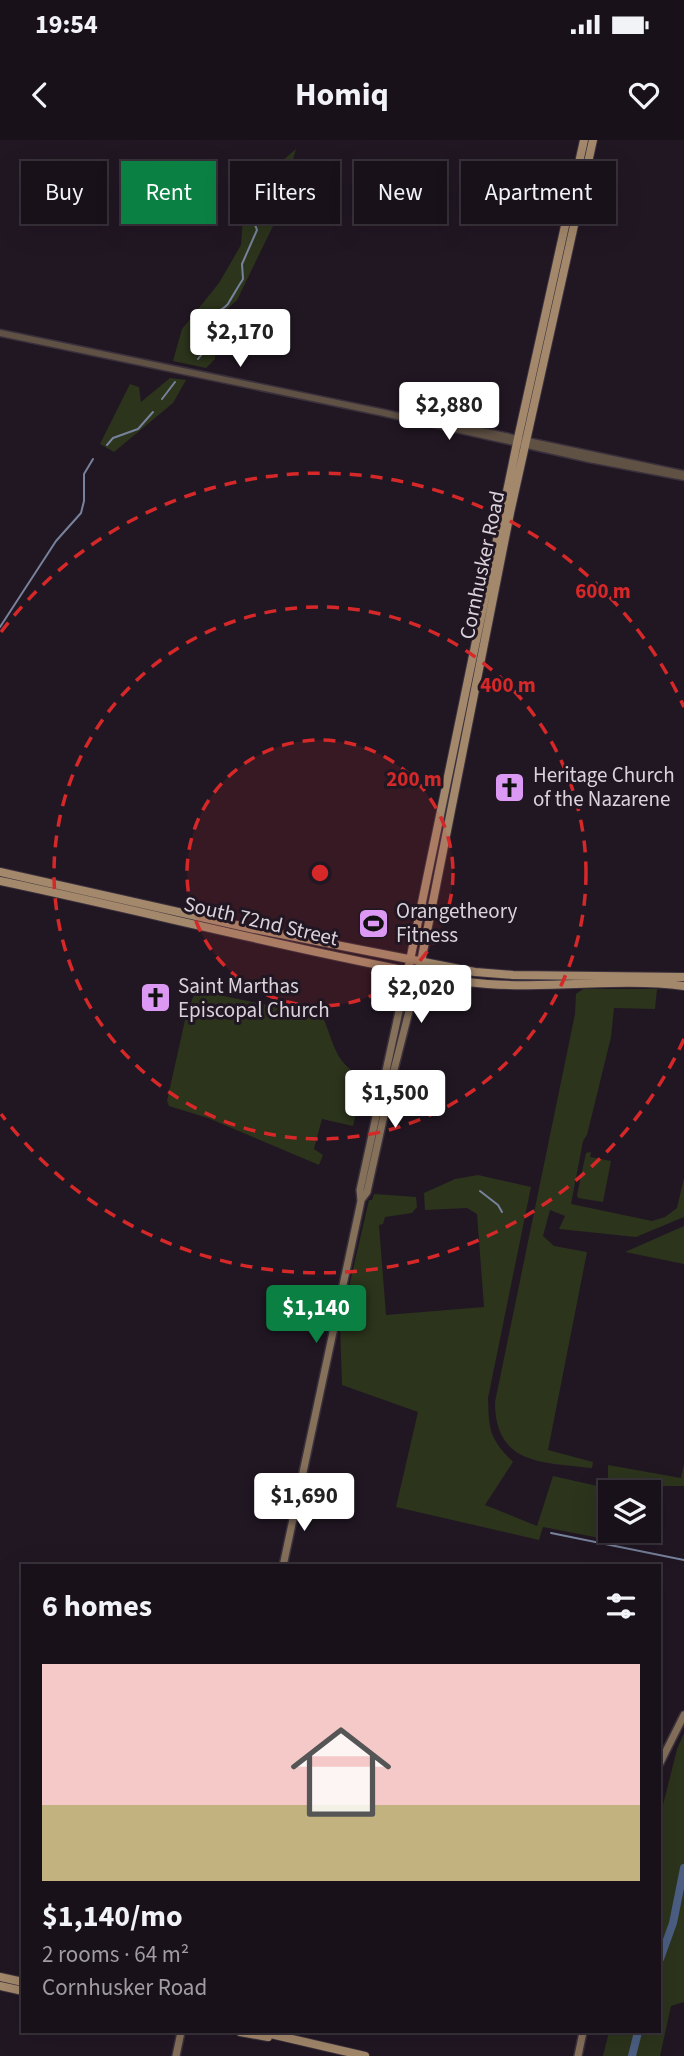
<!DOCTYPE html>
<meta charset="utf-8">
<style>
:root{--surface:#19111a;--page:#261f27;--text:#f1f3f6;--muted:#9f9da2;--line:#373139;--accent:#0b8043}
body{margin:0;font-family:"Source Sans 3",sans-serif;background:var(--page);color:var(--text);height:100vh;display:flex;flex-direction:column;font-size:26px;white-space:nowrap}
*{box-sizing:border-box;margin:0}
p{font-size:23px;color:var(--muted)}
.icon{flex:none;width:38px;height:38px;fill:none;stroke:currentColor;stroke-width:2;stroke-linecap:round;stroke-linejoin:round}
.map{position:relative;flex:1;overflow:hidden}
.details{position:absolute;left:21px;top:1424px;width:640px;height:469px;display:flex;flex-direction:column;background:var(--surface);border-radius:0px;box-shadow:0 7px 28px #0002,0 0 0 2px var(--line)}
.details>*{flex:none}
.guide{position:absolute;left:21px;top:21px;width:642px;height:63px;display:flex;gap:14px}
.fabs{position:absolute;left:598px;top:1340px;display:grid;gap:14px}
.fabs a{display:grid;place-items:center;width:63px;height:63px;border-radius:0px;background:var(--surface);box-shadow:0 7px 28px #0002,0 0 0 2px var(--line);font-size:35px}
.price{position:absolute;translate:-50% -60px;padding:0 16px;border-radius:7px;background:#fff;color:#222;font-size:23px;line-height:46px;filter:drop-shadow(0 2px 4px #0008)}
.price::after{content:'';position:absolute;left:50%;top:42px;width:21px;height:16px;margin-left:-10px;background:inherit;clip-path:polygon(0 0,100% 0,50% 100%)}
.price.on{background:var(--accent);color:#fff}
ul{padding:0;list-style:none}
li{display:grid;align-content:center;gap:14px;height:371px;padding:0 21px}
li+li{border-top:2px solid var(--line)}
li span{display:grid;place-items:center;height:217px;border-radius:0px;color:#555}
li>.icon{margin-inline-start:auto}
span .icon{width:126px;height:126px;fill:#fffc;stroke-width:1}
li b{font-size:30px}
h2{display:flex;justify-content:space-between;align-items:center;height:84px;padding:0 21px;font-size:30px}
.tag{padding:0 24px;border-radius:0px;background:var(--surface);box-shadow:0 7px 28px #0002,0 0 0 2px var(--line);font-size:24px;line-height:63px}
.tag.on{background:var(--accent);color:#fff}
.status{display:flex;justify-content:space-between;align-items:center;height:49px;padding:0 35px;background:var(--surface);direction:ltr}
.status svg{height:19px;fill:currentColor}
header{display:flex;justify-content:space-between;align-items:center;height:91px;padding:0 21px;background:var(--surface);font-size:32px;font-weight:700}
.map>svg:first-child{display:block}
.green{fill:#2c341c}
.lines{fill:none;stroke-linecap:round;stroke-linejoin:round}
.stream{stroke:#77829d;stroke-width:2}
.river{stroke:#4c5f83;stroke-width:8}
.tertiary-casing{stroke:#3b313d;stroke-width:9}
.secondary-casing{stroke:#3b313d;stroke-width:10}
.primary-casing{stroke:#3b313d;stroke-width:10}
.tertiary{stroke:#5f5144;stroke-width:6}
.secondary{stroke:#85705a;stroke-width:7}
.primary{stroke:#a3886b;stroke-width:8}
.ring{fill:none;stroke:#d62828;stroke-width:3.5;stroke-dasharray:12 9}
.labels{text-anchor:middle;stroke-width:6;stroke-linejoin:round;paint-order:stroke}
.street-label{font-size:21px;fill:#dad3db;stroke:#211723}
.poi-label{font-size:21px;fill:#dad3db;stroke:#211723;text-anchor:start}
.centre{fill:#d62828;stroke:#211723;stroke-width:3.5}
.ring-label{font-size:21px;text-anchor:middle;font-weight:bold;fill:#d62828;stroke:#211723;stroke-width:6;stroke-linejoin:round;paint-order:stroke}
</style>
<div class="status"><b>19:54</b><svg viewBox="0 0 49 12"><path d="M0 12V9h3v3zM5 12V6h3v6zM10 12V3h3v9zM15 12V0h3v12zM26 1h20v11H26zM47 4h2v5h-2z"/></svg></div>
<header><svg class="icon" aria-label="back" viewBox="0 0 24 24"><path d="M15 5l-7 7 7 7"/></svg>Homiq<svg class="icon" aria-label="heart" viewBox="0 0 24 24"><path d="M12 20l-8-8c-3-5 5-10 8-4 3-6 11-1 8 4z"/></svg></header>
<div class="map">
<svg width="684" height="1916" viewBox="0 0 684 1916">
<rect width="100%" height="100%" fill="#211723"/>
<!-- green -->
<path class="green" d="M296 9 273 86 237 160 206 189 204 200 215 208V219L206 228 173 221 182 189 219 143 241 105 245 53Z
M170 238 186 240 173 263 114 312 100 304 130 244 139 247 141 262Z
M198 843 219 855 315 875 324 880C332 898 334 916 350 929V938L362 950 353 986 322 979 314 1009 323 1015 319 1025 208 978 169 966 167 961 185 880Z
M583 849H657L655 869 614 868 611 897 587 995 583 1001 571 1064 652 1081 665 1077 677 1068 684 1038V1077L636 1097 559 1089 565 1076 550 1070 543 1096 554 1106 587 1112 548 1310 593 1322 592 1328C544 1322 495 1326 495 1262L575 874 576 854Z
M591 1012 590 1017 611 1021 603 1062 578 1058 577 1055 586 1013Z
M478 1035 531 1047 488 1258C489 1290 489 1298 513 1322L485 1365 537 1386 553 1336 624 1352 611 1353V1391H617L615 1401 543 1387 539 1400 396 1367 418 1272 342 1245 340 1186 369 1060H372L374 1054 416 1057 417 1067 412 1073 385 1077 383 1084 379 1085 386 1175 484 1167 477 1074 467 1068 425 1070 424 1053 455 1039Z
M684 1086V1124L625 1112Z
M684 1324V1346H651L608 1339V1325L681 1338Z
M684 1593V1862L671 1866 660 1916H603L609 1892H660V1677L677 1609Z"/>
<g class="lines">
<!-- stream -->
<path class="stream" d="M198 219 205 210 197 190C209 169 216 177 228 164 229 162 241 142 243 139L242 124 257 90 254 82 262 76 264 67 261 51
M162 259 175 242
M107 305 113 298 138 289 153 272
M0 487 56 401 81 373 84 361V334L93 319
M480 1051 498 1065 502 1072
M551 1393 684 1420"/>
<!-- river -->
<path class="river" d="M660 1819 673 1783 684 1728
M632 1916 638 1892"/>
<defs>
<path id="tertiary" d="M0 193 380 272 589 319 684 337
M420 278 683 334"/>
<path id="secondary" d="M361 1060 367 1052 394 930 419 832
M283 1426 361 1061 360 1050 408 830
M660 1623 684 1575
M176 1916 181 1892
M578 1916 583 1892"/>
<path id="primary" d="M0 732 254 789 475 832 513 835 684 837
M0 741C156 774 310 814 467 842 539 851 612 837 684 846
M389 829C402 835 403 842 402 855
M408 830 518 298 584 0
M419 832 510 373 593 0
M413 858 423 840 433 836
M0 1837 23 1842
M0 1846 23 1851
M240 1892 268 1897
M262 1892 365 1916"/>
</defs>
<!-- tertiary casing -->
<use href="#tertiary" class="tertiary-casing"/>
<!-- secondary casing -->
<use href="#secondary" class="secondary-casing"/>
<!-- primary casing -->
<use href="#primary" class="primary-casing"/>
<!-- tertiary -->
<use href="#tertiary" class="tertiary"/>
<!-- secondary -->
<use href="#secondary" class="secondary"/>
<!-- primary -->
<use href="#primary" class="primary"/>
</g>
<!-- distance rings -->
<circle cx="320" cy="733" r="133" fill="#d62828" fill-opacity=".12"/>
<g class="ring">
<circle cx="320" cy="733" r="133"/>
<circle cx="320" cy="733" r="266"/>
<path d="M684 899A400 400 0 0 1 1 974M1 492A400 400 0 0 1 684 567"/>
</g>
<!-- icons -->
<defs>
<symbol id="church-square" viewBox="-11 -11 22 22"><rect x="-9" y="-9" width="18" height="18" rx="4" fill="#dc99f4" stroke="#211723"/><path d="M-1.2-6h2.4v3.5h3.3v2.4h-3.3V6h-2.4V-.1h-3.3v-2.4h3.3Z" fill="#111"/></symbol>
<symbol id="stadium-square" viewBox="-11 -11 22 22"><rect x="-9" y="-9" width="18" height="18" rx="4" fill="#dc99f4" stroke="#211723"/><path d="M0-5a6.5 5 0 1 0 0 10a6.5 5 0 1 0 0-10ZM-3.5-1.8h7v3.6h-7Z" fill="#111"/></symbol>
</defs>
<g fill-rule="evenodd">
<use href="#church-square" x="492" y="630" width="35" height="35"/>
<use href="#stadium-square" x="356" y="766" width="35" height="35"/>
<use href="#church-square" x="138" y="840" width="35" height="35"/>
</g>
<g class="labels">
<!-- street labels -->
<g class="street-label">
<text transform="translate(482 425) rotate(-78)" y="7">Cornhusker Road</text>
<text transform="translate(261 781) rotate(13)" y="7">South 72nd Street</text>
</g>
<!-- poi labels -->
<g class="poi-label">
<text x="533" y="642">Heritage Church<tspan x="533" dy="24">of the Nazarene</tspan></text>
<text x="396" y="778">Orangetheory<tspan x="396" dy="24">Fitness</tspan></text>
<text x="178" y="853">Saint Marthas<tspan x="178" dy="24">Episcopal Church</tspan></text>
</g>
</g>
<circle cx="320" cy="733" r="10" class="centre"/>
<g class="ring-label">
<text x="603" y="458">600 m</text>
<text x="508" y="552">400 m</text>
<text x="414" y="646">200 m</text>
</g>
</svg>
<div class="fabs">
<a><svg class="icon" aria-label="layers" viewBox="0 0 24 24"><path d="M12 4l9 5-9 5-9-5zM3 14l9 5 9-5"/></svg></a>
</div>
<b class="price" style="left:240px;top:229px">$2,170</b>
<b class="price" style="left:449px;top:302px">$2,880</b>
<b class="price" style="left:421px;top:885px">$2,020</b>
<b class="price" style="left:395px;top:990px">$1,500</b>
<b class="price on" style="left:316px;top:1205px">$1,140</b>
<b class="price" style="left:304px;top:1393px">$1,690</b>
<div class="guide">
<a class="tag">Buy</a>
<a class="tag on">Rent</a>
<a class="tag">Filters</a>
<a class="tag">New</a>
<a class="tag">Apartment</a>
</div>
<section class="details">
<h2>6 homes<svg class="icon" aria-label="filters" viewBox="0 0 24 24"><path d="M4 7h16M4 17h16"/><circle cx="9" cy="7" r="2"/><circle cx="15" cy="17" r="2"/></svg></h2>
<ul>
<li><span style="background:linear-gradient(#f6c9c9 65%,#c2b280 0)"><svg class="icon" aria-label="home" viewBox="0 0 24 24"><path d="M3 11l9-7 9 7M6 9v11h12V9"/></svg></span><div><b>$1,140/mo</b><p>2 rooms · 64 m²</p><p>Cornhusker Road</p></div></li>
</ul>
</section>
</div>
